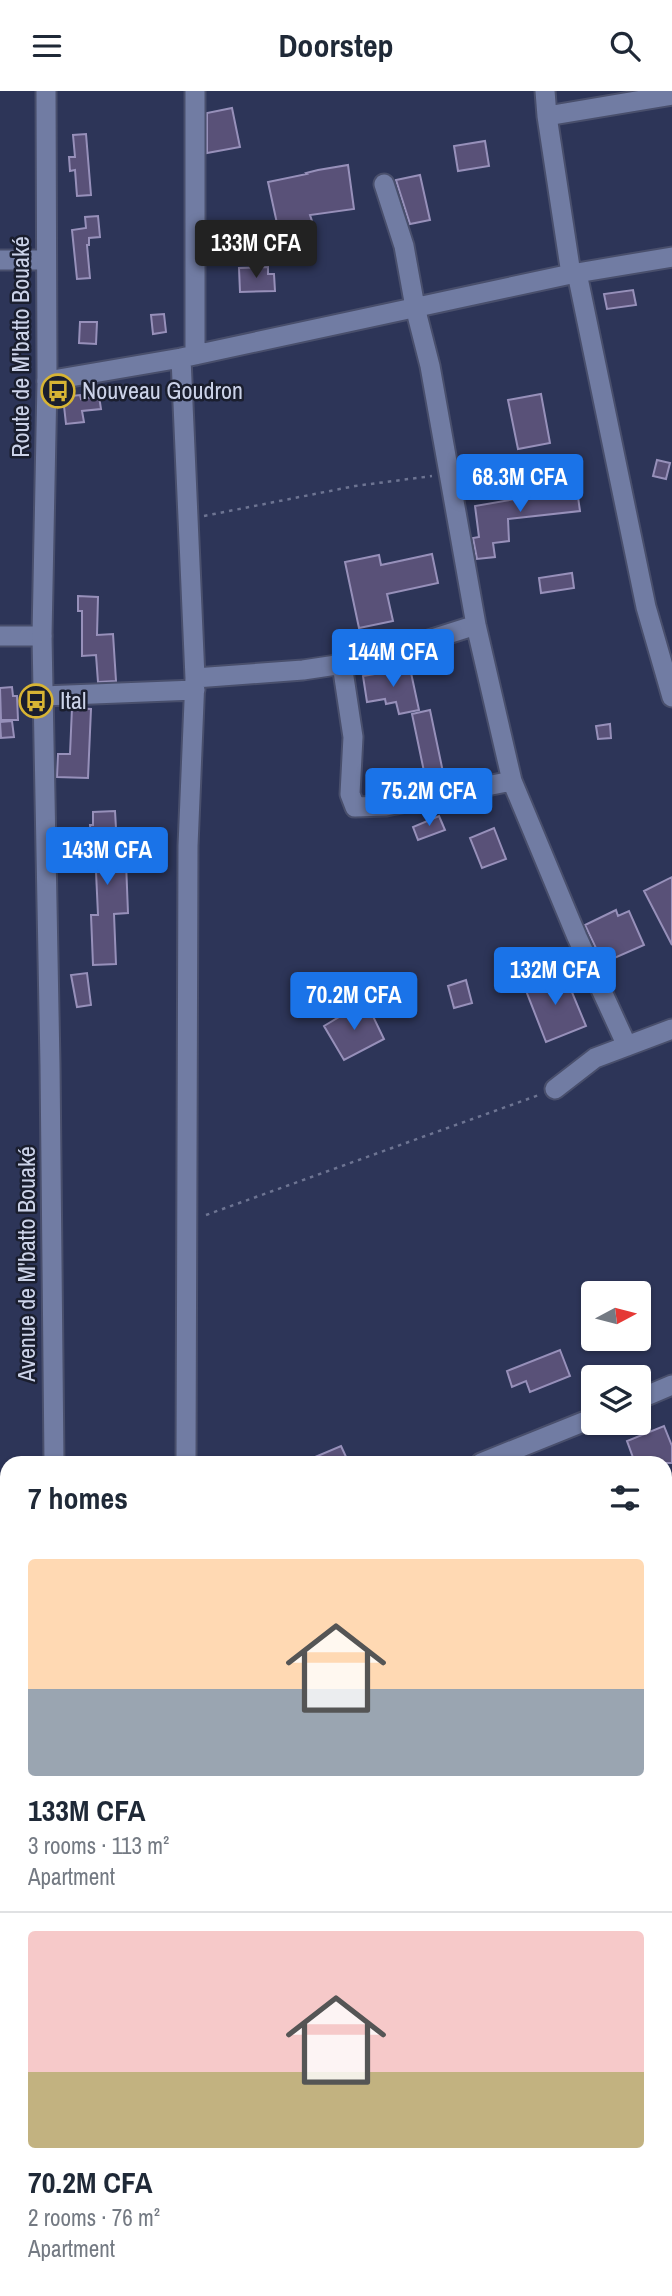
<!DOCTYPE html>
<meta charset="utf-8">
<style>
:root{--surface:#fff;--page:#f6f6f7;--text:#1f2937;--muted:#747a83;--line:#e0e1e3;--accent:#1a73e8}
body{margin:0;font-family:"Archivo Narrow",sans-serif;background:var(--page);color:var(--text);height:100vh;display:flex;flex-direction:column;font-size:26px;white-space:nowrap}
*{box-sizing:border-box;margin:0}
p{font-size:23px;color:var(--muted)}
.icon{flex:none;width:38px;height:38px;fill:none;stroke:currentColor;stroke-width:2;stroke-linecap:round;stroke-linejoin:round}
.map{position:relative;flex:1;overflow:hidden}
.details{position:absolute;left:0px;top:1365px;width:672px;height:840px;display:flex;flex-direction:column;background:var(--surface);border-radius:21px 21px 0 0;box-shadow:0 2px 5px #0004}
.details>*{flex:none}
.needle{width:46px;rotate:83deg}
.controls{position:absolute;left:581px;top:1190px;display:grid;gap:14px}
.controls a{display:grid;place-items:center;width:70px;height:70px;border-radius:7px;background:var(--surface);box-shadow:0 2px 5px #0004;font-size:35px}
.price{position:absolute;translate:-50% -60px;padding:0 16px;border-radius:7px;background:var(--accent);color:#fff;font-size:23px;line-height:46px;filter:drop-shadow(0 2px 4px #0008)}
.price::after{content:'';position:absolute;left:50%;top:42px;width:21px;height:16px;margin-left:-10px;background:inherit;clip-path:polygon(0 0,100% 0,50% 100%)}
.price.on{background:#222;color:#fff}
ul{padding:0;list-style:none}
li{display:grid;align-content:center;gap:14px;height:371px;padding:0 28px}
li+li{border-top:2px solid var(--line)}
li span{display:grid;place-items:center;height:217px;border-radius:7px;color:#555}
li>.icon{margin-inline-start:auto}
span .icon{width:126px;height:126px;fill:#fffc;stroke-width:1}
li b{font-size:30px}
h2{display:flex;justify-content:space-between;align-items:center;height:84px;padding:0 28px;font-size:30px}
header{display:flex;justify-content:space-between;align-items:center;height:91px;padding:0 28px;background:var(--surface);font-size:32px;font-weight:700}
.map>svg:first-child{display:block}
.building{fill:#595178;stroke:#9790ba;stroke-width:2}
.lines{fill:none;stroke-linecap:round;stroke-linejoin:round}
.minor-casing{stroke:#494f6c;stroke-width:23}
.tertiary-casing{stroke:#494f6c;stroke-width:23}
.trunk-casing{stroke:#494f6c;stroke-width:23}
.path{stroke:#6d7492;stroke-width:2.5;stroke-dasharray:3.5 5;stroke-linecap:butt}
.minor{stroke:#717ca3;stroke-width:19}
.tertiary{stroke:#717ca3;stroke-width:19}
.trunk{stroke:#968648;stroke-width:19}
.labels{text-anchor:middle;stroke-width:5;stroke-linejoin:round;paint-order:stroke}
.street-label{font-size:24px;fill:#ccd3e9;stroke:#1a1e2e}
.poi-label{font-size:24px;fill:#ccd3e9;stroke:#1a1e2e;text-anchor:start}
</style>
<header><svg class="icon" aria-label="menu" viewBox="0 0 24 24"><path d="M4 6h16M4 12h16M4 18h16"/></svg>Doorstep<svg class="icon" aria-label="search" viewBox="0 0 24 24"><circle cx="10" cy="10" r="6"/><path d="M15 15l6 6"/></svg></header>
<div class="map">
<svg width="672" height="2205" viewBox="0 0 672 2205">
<rect width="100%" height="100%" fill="#2d3558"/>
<!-- building -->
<path class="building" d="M232 17 240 56 207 62V22Z
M86 43 91 104 77 105 75 79 70 80 69 66H75L73 44Z
M485 50 489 75 458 80 454 55Z
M348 74 354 118 310 124 312 130 278 137 268 91 307 83 306 82 318 79Z
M420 84 430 129 410 133 396 89Z
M98 125 100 146 89 147V154H87L90 187 77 188 72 139 86 137 85 126Z
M268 176V183H274L275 200 240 201 239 177Z
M633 199 636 214 607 218 604 203Z
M164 223 166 241 153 243 151 224Z
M80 231H97L96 253 79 252Z
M541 303 550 352 518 358 508 309Z
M80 304 81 308 99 305 101 318 82 320 84 331 66 333 63 306Z
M657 369 670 372 666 388 653 385Z
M565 383 566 400 577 399 580 420 508 428 509 450 493 452 495 466 477 468 473 447 479 446 475 415 551 402 549 384Z
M432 463 438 492 387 503 393 530 359 537 345 471 379 464 381 474Z
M572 482 574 497 541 502 539 487Z
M78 505 98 506 97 544 113 543 116 590 98 591 96 564 82 565V520H78Z
M410 577 419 619 399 623 396 611 386 613 385 608 367 611 363 585Z
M12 596 13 605H17L18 629H1L0 597Z
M72 617 91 618 88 687 57 686 58 663H70Z
M430 619 444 686 426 690 412 623Z
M12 630 14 646 1 647 0 631Z
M610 633 611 647 598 648 596 635Z
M115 720 118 772 126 771 128 822 114 823 116 873 93 874 91 824H98L95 759H92L90 734H93V721Z
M439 725 445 739 418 749 413 736Z
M494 737 506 768 482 777 470 747Z
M672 786V854L644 800Z
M616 819 618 825 629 820 644 854 603 872 585 834Z
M87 882 91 914 77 916 71 884Z
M564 882 586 935 546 951 525 897Z
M466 889 472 912 454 917 448 895Z
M368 915 384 948 344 969 324 935 344 923 354 919 355 921Z
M560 1259 570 1285 530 1301 526 1290 512 1296 507 1280Z
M664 1335 672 1355V1372H635L627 1350Z
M341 1355 347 1368 338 1372H301Z"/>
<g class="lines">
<defs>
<path id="minor" d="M195 0V264
M545 0 547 25 571 183
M547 25 672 4
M384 93 404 155 415 216 430 275 476 534 512 690 577 846 627 955
M0 169H45
M577 182 646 516 672 606
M181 267 195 587 188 755 186 1372
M47 290 181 267 571 183 672 166
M0 545H42
M342 573 353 646 350 703 355 716 386 715 512 690
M195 587 303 579 363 570 476 534
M43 605 195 599
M555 998 595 967 672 938
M639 1308 672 1294
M481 1372 593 1327
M665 1815 672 1813
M665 1849 672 1864
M665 1964 672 1961
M0 2143 7 2142
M51 2204 96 2202 115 2198"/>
<path id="tertiary" d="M46 0 47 290 42 545 50 974 54 1372
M51 2205V2198"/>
<path id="trunk" d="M665 2061 672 2058
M665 2127 672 2124
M327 2205 343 2198
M484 2205 500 2198"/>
</defs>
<!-- minor casing -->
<use href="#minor" class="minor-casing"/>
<!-- tertiary casing -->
<use href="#tertiary" class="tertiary-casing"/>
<!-- trunk casing -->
<use href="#trunk" class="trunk-casing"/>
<!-- path -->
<path class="path" d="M204 425 355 395 432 385
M206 1124 539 1004"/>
<!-- minor -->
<use href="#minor" class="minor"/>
<!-- tertiary -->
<use href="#tertiary" class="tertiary"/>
<!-- trunk -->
<use href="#trunk" class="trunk"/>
</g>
<!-- icons -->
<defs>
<symbol id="bus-ring" viewBox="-11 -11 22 22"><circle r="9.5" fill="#1a1e2e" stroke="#d7b434" stroke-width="1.5"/><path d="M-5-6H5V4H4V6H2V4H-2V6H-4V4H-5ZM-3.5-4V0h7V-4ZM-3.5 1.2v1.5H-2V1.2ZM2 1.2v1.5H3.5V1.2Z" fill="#d7b434"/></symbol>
</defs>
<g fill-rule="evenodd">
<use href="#bus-ring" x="39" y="281" width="38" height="38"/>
<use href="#bus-ring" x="17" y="591" width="38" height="38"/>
</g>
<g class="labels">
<!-- street labels -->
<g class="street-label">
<text transform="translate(21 256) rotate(-90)" y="8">Route de M'batto Bouaké</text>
<text transform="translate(27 1173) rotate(-90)" y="8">Avenue de M'batto Bouaké</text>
</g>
<!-- poi labels -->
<g class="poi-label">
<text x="82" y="308">Nouveau Goudron</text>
<text x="60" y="618">Ital</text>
</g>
</g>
</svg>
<div class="controls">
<a><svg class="needle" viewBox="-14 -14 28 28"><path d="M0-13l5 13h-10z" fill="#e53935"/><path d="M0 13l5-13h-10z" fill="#747a83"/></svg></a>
<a><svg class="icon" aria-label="layers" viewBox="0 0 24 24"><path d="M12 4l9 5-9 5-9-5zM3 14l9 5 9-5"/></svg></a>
</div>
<b class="price on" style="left:256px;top:189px">133M CFA</b>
<b class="price" style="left:520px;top:423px">68.3M CFA</b>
<b class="price" style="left:393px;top:598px">144M CFA</b>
<b class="price" style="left:429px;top:737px">75.2M CFA</b>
<b class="price" style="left:107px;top:796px">143M CFA</b>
<b class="price" style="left:555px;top:916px">132M CFA</b>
<b class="price" style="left:354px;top:941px">70.2M CFA</b>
<section class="details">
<h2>7 homes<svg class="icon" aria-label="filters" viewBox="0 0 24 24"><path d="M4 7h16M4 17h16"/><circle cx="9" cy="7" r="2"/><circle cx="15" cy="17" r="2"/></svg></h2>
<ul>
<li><span style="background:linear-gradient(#ffd9b3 60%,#9aa5b1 0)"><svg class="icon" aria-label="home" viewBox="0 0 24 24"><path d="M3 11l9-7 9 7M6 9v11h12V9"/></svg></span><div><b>133M CFA</b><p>3 rooms · 113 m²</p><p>Apartment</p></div></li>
<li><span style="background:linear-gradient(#f6c9c9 65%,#c2b280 0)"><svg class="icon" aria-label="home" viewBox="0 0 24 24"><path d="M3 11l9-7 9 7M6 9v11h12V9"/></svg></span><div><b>70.2M CFA</b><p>2 rooms · 76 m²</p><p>Apartment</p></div></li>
</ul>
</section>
</div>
